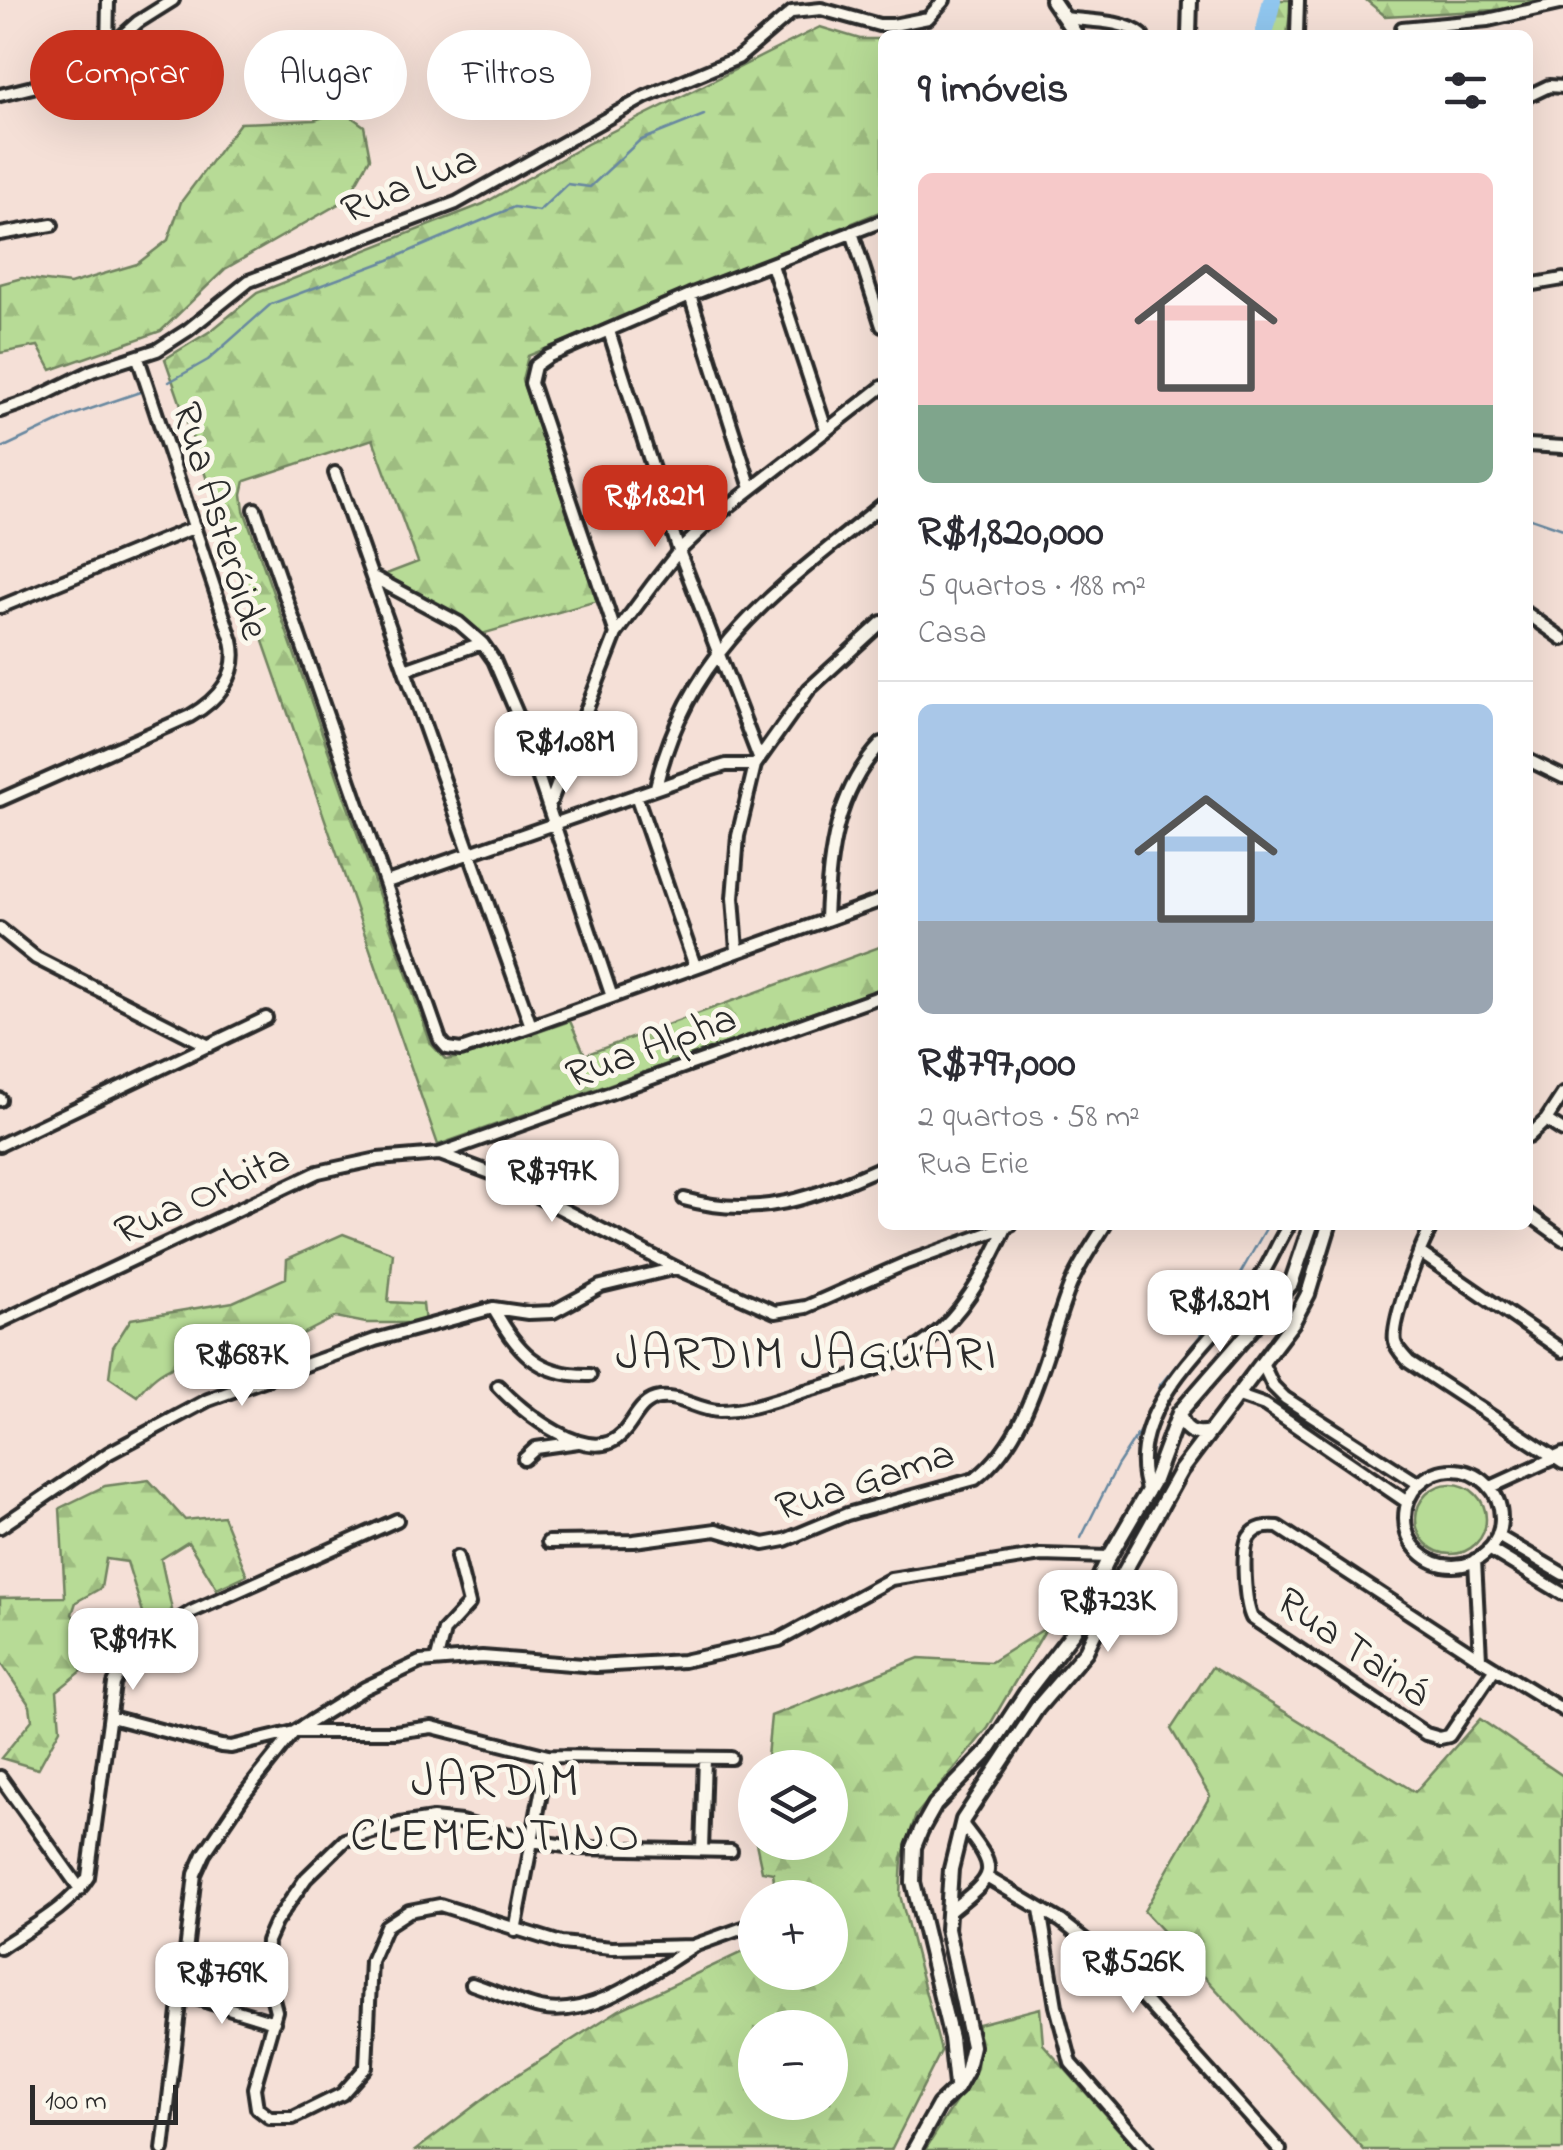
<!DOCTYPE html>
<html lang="pt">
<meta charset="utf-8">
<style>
:root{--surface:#fff;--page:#f2f2f3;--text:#2b2b33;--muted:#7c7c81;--line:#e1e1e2;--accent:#c8321e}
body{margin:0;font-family:"Indie Flower",sans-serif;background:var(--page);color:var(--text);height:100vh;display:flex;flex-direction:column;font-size:38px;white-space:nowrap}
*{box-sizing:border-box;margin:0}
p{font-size:32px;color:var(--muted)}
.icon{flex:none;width:55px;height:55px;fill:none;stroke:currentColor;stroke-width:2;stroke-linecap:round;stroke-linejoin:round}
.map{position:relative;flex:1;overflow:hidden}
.drawer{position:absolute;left:878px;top:30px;width:655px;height:1200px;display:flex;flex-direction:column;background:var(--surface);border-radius:15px;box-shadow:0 10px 40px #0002}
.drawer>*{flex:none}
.hud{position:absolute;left:30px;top:30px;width:698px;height:90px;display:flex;gap:20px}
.buttons{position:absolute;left:738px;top:1750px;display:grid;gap:20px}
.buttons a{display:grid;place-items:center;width:110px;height:110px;border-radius:50%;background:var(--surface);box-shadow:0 10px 40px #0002;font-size:50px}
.scale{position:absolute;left:30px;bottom:25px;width:148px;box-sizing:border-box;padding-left:10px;border:5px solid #2b2b2b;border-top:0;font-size:28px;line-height:35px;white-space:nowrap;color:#2b2b2b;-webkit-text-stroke:8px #fbf7ec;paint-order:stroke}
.price{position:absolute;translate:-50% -85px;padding:0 22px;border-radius:20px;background:#fff;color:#222;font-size:32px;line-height:65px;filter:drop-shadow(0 2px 5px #0008)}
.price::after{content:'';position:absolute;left:50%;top:60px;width:30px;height:22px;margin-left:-15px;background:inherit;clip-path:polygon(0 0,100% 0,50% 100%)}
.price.on{background:var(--accent);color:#fff}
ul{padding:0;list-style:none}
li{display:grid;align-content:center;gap:20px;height:530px;padding:0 40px}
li+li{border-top:2px solid var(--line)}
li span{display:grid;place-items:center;height:310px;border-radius:15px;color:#555}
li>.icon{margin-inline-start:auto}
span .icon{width:180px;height:180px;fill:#fffc;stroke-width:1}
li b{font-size:42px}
h2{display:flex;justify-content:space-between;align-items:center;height:120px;padding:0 40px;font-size:42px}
.chip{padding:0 35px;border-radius:45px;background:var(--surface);box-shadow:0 10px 40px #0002;font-size:35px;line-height:90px}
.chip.on{background:var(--accent);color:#fff}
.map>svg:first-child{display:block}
.green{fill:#b7db96;stroke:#718360;stroke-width:2.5}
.forest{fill:url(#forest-firs);stroke:#718360;stroke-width:2.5;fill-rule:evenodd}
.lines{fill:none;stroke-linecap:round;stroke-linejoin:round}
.stream{stroke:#6888a0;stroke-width:2.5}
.river{stroke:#90c6ee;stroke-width:18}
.minor-casing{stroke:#2b2b2b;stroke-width:18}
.major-casing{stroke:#2b2b2b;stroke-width:20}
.minor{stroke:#fbf7ec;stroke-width:10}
.major{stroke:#fbf7ec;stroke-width:12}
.labels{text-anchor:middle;stroke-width:10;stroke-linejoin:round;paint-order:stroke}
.street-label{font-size:42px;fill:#2b2b2b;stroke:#fbf7ec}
.quarter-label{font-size:48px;letter-spacing:2.5px;fill:#2b2b2b;stroke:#fbf7ec}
</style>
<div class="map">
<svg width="1563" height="2150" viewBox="0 0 1563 2150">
<defs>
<pattern id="forest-firs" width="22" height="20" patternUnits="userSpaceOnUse" patternTransform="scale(2.5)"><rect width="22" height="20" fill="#b7db96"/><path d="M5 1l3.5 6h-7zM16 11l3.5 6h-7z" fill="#9ebc81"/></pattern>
</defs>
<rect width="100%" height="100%" fill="#f5e0d7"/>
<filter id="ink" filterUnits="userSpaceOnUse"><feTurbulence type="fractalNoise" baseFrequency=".01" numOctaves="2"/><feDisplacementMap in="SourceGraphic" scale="20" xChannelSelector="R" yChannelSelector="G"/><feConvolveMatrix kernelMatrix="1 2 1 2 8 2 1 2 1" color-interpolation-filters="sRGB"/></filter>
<g filter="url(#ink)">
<!-- green -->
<path class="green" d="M1416 1519a35 35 0 1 1 70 0a35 35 0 1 1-70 0Z"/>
<!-- forest -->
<path class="forest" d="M1271 0H1292L1287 35H1269Z
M1366 0H1555L1534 8 1385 16Z
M820 27 860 39H882V211L528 356 522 380 597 601 482 634 381 576 418 562 373 439 245 481 242 494 244 510 431 1044 446 1060 474 1054 570 1021 585 1055 882 946V988L438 1145 165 359 212 330 257 293 483 204 587 144Z
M342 110 364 126 370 158 347 199 225 269 161 331 51 370 38 346 0 353V284L22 278 70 284 137 264 168 240 181 202 240 123 315 120Z
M343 1234 393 1253 388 1302 423 1304 425 1323H366L336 1317 287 1342 245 1344 229 1360C187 1359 163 1362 137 1396L109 1377 113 1347 131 1319 233 1302 286 1278 287 1259Z
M149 1480 185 1520 223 1516 247 1575 217 1589 188 1542 161 1559 172 1610 147 1626 127 1562 106 1559 101 1588 76 1602 72 1614 105 1661 83 1670 57 1691 60 1729 38 1769 1 1758 32 1720 30 1706 0 1661V1598L65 1597 60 1508 105 1486Z
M1047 1627 988 1728 916 1815 902 1858 900 1895 941 2051 891 2150H416L503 2084 619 2010 755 1946V1972H830V1898L759 1897 775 1889 773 1873 762 1871 756 1843 830 1842V1768L766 1767 771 1716 919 1658 991 1662ZM755 2028H830V2102H755Z
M1212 1667 1415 1792 1480 1719 1563 1776V2150H1364L1144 1911 1210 1796 1171 1729Z
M1040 2008 1043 2044 1136 2150H925L977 2068 978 2024Z"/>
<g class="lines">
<!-- stream -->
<path class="stream" d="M169 382 208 360 271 304 389 260 514 207 539 211 567 184 590 187 639 141 704 115
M0 449 70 416 140 392
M1528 517 1563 529
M1158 1397 1160 1385 1200 1336 1208 1313 1240 1274 1268 1225
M1081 1538 1117 1466 1148 1418"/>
<!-- river -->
<path class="river" d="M1264 35 1272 0"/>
<defs>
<path id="minor" d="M1064 18C1087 21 1125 20 1142 35
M1402 28 1488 20 1563 3
M1297 35 1298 0
M107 49 108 0
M0 95 53 82 85 69 138 22 173 0
M1528 96 1549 86 1563 87
M852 232 882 326
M0 234 52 225
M772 265 826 429
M1528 285 1563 279
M690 295 751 488
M609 331 679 551 759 758
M0 411 35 399 92 371 157 350 188 330 249 281 456 203 645 97 738 58 792 12 821 9 879 25H893L928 18 944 0
M1528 445 1563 447
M335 473 531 1026
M255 509 440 1040 447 1048 461 1050 531 1026 882 900
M375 578 459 623 482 643 494 660 518 716 612 997
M0 607 195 527
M1528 614 1563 639
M616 634 531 383 535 366 549 356 690 295 882 221
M405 670 482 643
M1528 760 1563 777
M656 787C688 649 779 589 882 505
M636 795 695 966
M0 800 190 716C218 700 240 675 232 641L138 358
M549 806 616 634 653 584 679 551 715 517 882 387
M387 882 703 772 726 765H755
M826 920C828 856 836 791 882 743
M0 929 36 958 209 1046
M737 950 733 898 738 836 755 765 809 689 882 622
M0 1099V1100
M1546 1120 1563 1131
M1528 1137 1546 1120 1563 1094
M0 1145 266 1018
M440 1154 496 1175 676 1268 775 1312 806 1307 906 1263 1011 1225
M684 1199C758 1220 815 1197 882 1167
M1528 1214 1563 1239
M1433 1225C1421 1243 1391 1322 1395 1342 1397 1350 1404 1356 1409 1362L1563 1463
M1419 1252 1563 1351
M493 1308C518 1351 537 1376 590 1375
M0 1322 318 1172 378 1159 439 1154 882 996
M1263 1365 1273 1386 1285 1398 1419 1484
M498 1386C521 1411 590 1468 622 1434 635 1421 639 1401 660 1398 680 1395 699 1411 719 1411 749 1411 781 1398 809 1390 922 1359 956 1336 1006 1228
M1239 1396 1265 1405 1407 1502
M524 1459 536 1448 578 1442
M1405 1518a48 48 0 1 1 96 0a48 48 0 1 1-96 0Z
M1491 1487 1563 1454
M1148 1492C1119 1409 1218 1338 1259 1279 1271 1262 1277 1243 1289 1225
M0 1527 109 1453 208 1400 375 1340 493 1308 528 1313 553 1312 601 1286 676 1268
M1498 1536 1563 1574
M548 1542 634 1541 716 1530 764 1544 785 1540 847 1514 975 1479C1032 1436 1045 1349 1070 1286 1079 1264 1093 1245 1105 1225
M1489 1549 1563 1594
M1475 1560 1480 1659 1563 1710
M437 1659 444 1631 469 1604 457 1557
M1480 1659 1278 1527C1266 1526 1256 1527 1249 1537 1241 1550 1245 1604 1252 1618L1426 1734 1440 1738 1449 1736 1495 1668
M111 1717 221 1746 231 1747 294 1732H395L432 1727 548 1756 731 1758
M0 1777 80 1889
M702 1850 705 1758
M731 1851 579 1848 532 1841 461 1822 433 1819 400 1824 345 1840 306 1878 275 1923 267 1941 266 1972 276 2011 254 2088 257 2108 270 2118H293L342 2094 366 2067 371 1961 386 1926 409 1911 440 1905 561 1943 612 1948 693 1946 746 1927
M988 1878 1061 1921 1104 1955 1280 2150
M1040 1909 1056 2006 1071 2063 1147 2150
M950 1911C997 1874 1000 1872 962 1824
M515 1931 548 1756
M0 1948C29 1928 69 1908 88 1877L114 1684 124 1663 164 1629 191 1612 397 1520
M472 1984C494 1991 517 2003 540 2008 593 2019 650 1973 692 1947
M182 1994 274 2022
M163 2150 195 1874 204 1854 243 1796 294 1732 365 1688 420 1662 482 1657 596 1666 683 1661 779 1640 891 1579 1041 1555 1109 1557"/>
<path id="major" d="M1052 0 1076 35
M1189 35 1190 0
M1179 1413C1183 1430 1193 1436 1209 1432
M956 2085 951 2038 913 1882 914 1847 921 1830 935 1805 988 1751 1026 1693 1074 1631 1109 1557 1154 1480 1179 1413 1291 1284 1311 1225
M914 2150 939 2105 957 2088 966 2072 972 2046 947 1929 951 1869 963 1820 1037 1708 1086 1651 1121 1578 1181 1470 1293 1322 1308 1294 1329 1225"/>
</defs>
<!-- minor casing -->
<use href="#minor" class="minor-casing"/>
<!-- major casing -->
<use href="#major" class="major-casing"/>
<!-- minor -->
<use href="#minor" class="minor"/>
<!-- major -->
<use href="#major" class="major"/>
</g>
</g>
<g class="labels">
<!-- street labels -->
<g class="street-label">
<text transform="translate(408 182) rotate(-23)" y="15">Rua Lua</text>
<text transform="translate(223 520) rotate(73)" y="15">Rua Asteróide</text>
<text transform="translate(650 1044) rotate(-20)" y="15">Rua Alpha</text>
<text transform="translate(201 1192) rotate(-25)" y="15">Rua Orbita</text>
<text transform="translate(864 1478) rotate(-18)" y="15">Rua Gama</text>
<text transform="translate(1355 1645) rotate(35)" y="15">Rua Tainá</text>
</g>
<!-- quarter labels -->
<g class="quarter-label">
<text x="807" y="1368">JARDIM JAGUARI</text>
<text x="496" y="1795">JARDIM<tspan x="496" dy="55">CLEMENTINO</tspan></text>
</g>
</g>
</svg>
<div class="buttons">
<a><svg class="icon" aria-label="layers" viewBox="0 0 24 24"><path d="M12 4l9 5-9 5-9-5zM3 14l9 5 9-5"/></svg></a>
<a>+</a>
<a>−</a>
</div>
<div class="scale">100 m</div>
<b class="price on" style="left:655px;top:550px">R$1.82M</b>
<b class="price" style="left:566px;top:796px">R$1.08M</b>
<b class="price" style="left:552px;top:1225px">R$797K</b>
<b class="price" style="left:1220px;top:1355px">R$1.82M</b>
<b class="price" style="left:242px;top:1409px">R$687K</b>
<b class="price" style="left:1108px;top:1655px">R$723K</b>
<b class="price" style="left:133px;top:1693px">R$917K</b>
<b class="price" style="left:1133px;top:2016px">R$526K</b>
<b class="price" style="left:222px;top:2027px">R$769K</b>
<div class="hud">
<a class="chip on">Comprar</a>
<a class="chip">Alugar</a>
<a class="chip">Filtros</a>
</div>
<section class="drawer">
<h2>9 imóveis<svg class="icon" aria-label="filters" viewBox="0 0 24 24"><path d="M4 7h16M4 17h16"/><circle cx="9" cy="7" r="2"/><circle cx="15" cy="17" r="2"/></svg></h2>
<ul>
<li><span style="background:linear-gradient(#f6c9c9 75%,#7fa58c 0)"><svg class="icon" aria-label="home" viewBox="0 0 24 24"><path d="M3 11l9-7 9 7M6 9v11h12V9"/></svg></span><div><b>R$1,820,000</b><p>5 quartos · 188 m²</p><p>Casa</p></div></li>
<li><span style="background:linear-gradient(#a9c7e8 70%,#9aa5b1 0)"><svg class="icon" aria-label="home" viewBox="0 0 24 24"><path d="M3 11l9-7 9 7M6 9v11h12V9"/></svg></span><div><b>R$797,000</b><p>2 quartos · 58 m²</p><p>Rua Erie</p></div></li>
</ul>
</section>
</div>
